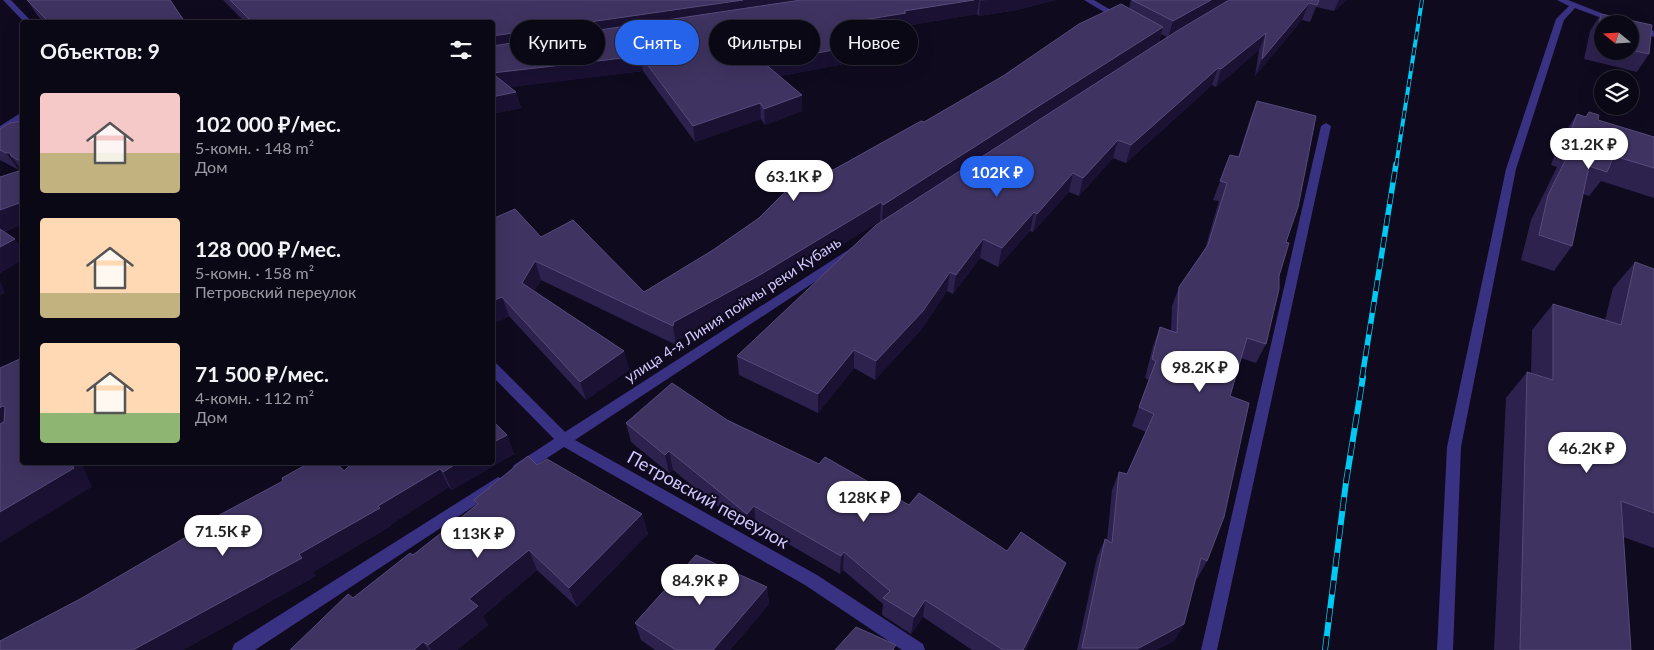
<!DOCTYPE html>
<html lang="ru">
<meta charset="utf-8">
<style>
:root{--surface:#0b0816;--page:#191623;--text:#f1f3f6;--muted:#9a9aa1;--line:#2b2935;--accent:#2563eb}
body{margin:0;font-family:Lato,sans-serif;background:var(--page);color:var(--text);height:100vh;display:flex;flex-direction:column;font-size:19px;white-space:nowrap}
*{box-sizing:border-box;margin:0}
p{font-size:16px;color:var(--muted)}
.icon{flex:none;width:28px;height:28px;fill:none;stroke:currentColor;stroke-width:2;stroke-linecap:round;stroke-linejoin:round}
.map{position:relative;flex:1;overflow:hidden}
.panel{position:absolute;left:20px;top:20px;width:475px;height:445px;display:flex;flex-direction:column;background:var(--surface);border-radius:5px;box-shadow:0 5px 20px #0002,0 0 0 1px var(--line)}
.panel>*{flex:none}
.guide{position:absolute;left:510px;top:20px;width:475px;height:45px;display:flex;gap:10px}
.needle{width:32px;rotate:288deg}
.tools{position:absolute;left:1594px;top:15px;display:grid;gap:10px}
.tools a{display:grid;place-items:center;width:45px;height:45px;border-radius:50%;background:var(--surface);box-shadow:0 5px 20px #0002,0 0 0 1px var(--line);font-size:25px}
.price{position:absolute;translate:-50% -42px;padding:0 11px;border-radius:18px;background:#fff;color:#222;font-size:16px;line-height:32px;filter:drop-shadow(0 1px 2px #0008)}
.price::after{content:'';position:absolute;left:50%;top:30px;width:15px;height:11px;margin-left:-8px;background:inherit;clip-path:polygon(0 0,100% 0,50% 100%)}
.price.selected{background:var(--accent);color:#fff}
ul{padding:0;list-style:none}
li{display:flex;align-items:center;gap:15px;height:125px;padding:0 20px}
li span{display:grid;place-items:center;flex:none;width:140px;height:100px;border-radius:5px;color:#555}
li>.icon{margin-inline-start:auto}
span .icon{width:60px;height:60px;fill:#fffc;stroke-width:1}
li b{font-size:21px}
h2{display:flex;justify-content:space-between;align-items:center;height:60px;padding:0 20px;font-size:21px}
.pill{padding:0 18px;border-radius:22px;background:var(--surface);box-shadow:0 5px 20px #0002,0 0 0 1px var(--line);font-size:18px;line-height:45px}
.pill.selected{background:var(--accent);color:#fff}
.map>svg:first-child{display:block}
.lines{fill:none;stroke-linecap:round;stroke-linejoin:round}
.minor{fill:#393182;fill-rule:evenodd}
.rail-far2-casing{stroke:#00caf3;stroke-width:4}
.rail-far1-casing{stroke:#00caf3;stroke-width:5.5}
.rail-casing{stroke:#00caf3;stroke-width:6}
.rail-far2{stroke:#0f0a1e;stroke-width:2.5;stroke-dasharray:8;stroke-linecap:butt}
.rail-far1{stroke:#0f0a1e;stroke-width:4;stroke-dasharray:11;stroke-linecap:butt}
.rail{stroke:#0f0a1e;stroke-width:4.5;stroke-dasharray:14;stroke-linecap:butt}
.wall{fill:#2d224e;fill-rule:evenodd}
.shaded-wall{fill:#1a1133}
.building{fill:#3f3361;stroke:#564b7a}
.labels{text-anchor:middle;stroke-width:4.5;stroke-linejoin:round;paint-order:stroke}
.street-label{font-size:15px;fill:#d2c8ff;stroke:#0f0a1e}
.near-street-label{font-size:18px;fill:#d2c8ff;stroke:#0f0a1e}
</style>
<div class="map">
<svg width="1654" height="650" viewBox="0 0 1654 650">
<rect width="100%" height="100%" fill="#0f0a1e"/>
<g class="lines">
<!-- minor -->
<path class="minor" d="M3 0H11L32 22H24Z
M1084 0H1094L1126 19 1119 21Z
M1557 0H1568L1629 24H1617L1575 8 1564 20 1516 169 1461 447 1453 650H1437L1447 447 1506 169 1556 19 1569 6Z
M1635 24 1654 31V37L1632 29 1631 27Z
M22 112V119L0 133V126Z
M1326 123 1331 126 1217 650H1201L1321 126Z
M856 245 862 249 860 252 575 440 817 575 923 644 925 650H902L805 585 564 447 524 473 519 475 514 473 512 469 514 465 554 439 492 376V362L497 364 565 432Z
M498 477 503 479 505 483 503 487 255 650H232L234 644Z"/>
<defs>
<path id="rail-far2" d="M1396 166 1422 0"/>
<path id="rail-far1" d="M1362 378 1396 164"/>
<path id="rail" d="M1325 650 1346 482 1363 377"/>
</defs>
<!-- rail-far2 casing -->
<use href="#rail-far2" class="rail-far2-casing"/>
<!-- rail-far1 casing -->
<use href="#rail-far1" class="rail-far1-casing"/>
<!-- rail casing -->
<use href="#rail" class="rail-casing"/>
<!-- rail-far2 -->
<use href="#rail-far2" class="rail-far2"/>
<!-- rail-far1 -->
<use href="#rail-far1" class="rail-far1"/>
<!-- rail -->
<use href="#rail" class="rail"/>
</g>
<!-- wall -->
<path class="wall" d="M27 0 185 22H44L37 15Z
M223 0H1055L1017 10 979 16 977 14 905 26V28L875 33 879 38V54L844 60V64L780 76 802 111 765 125 761 119 695 142 643 71 510 87 516 92 521 108 492 114V22H245Z
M1131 0H1347L1334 11 1316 7 1310 22 1302 20 1255 76 1259 50 1216 87 1212 85 1126 163 1113 158 1079 196 1069 192 1033 232 1030 231 998 267 980 258 953 294 947 291 921 330 875 380 854 368 818 413 739 375 737 356 881 222 880 221 760 295 677 341 676 345 541 280 534 291 624 351 629 370 586 400 509 316 497 322 492 310 541 237 644 292 713 250 759 218 791 194 833 170 924 122 1129 8ZM1161 34 1167 37 1159 42Z
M1601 14 1652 25 1649 54 1637 72 1584 59 1590 31ZM1602 24H1630V51H1602Z
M1257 101 1286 242 1266 344 1256 363 1241 358 1230 396 1207 561 1197 579 1195 578 1184 624 1174 641 1156 650H1077L1097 557 1105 539 1107 540 1112 490 1119 472 1127 474 1146 432 1132 426 1149 380 1145 378 1153 346 1160 327 1171 331 1172 306 1179 287 1205 249 1219 201 1213 200 1230 155 1238 157 1250 119Z
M1589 112 1598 120 1654 137V198L1601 181 1589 196 1583 194 1572 246 1554 271 1521 260 1531 220 1557 167 1551 165 1561 138 1577 114 1585 117Z
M22 121V224L4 232 22 249V260L0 273V177L22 170H19L0 160V129Z
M1635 262 1654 269V548L1623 537 1631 650H1494L1506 398 1527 372 1531 373 1532 330 1553 304 1605 320 1613 288Z
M727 420 819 464 1007 551 1059 581 1026 650H972L923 617 911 634 882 615 883 604 843 570 840 574 756 525 749 532 673 470 669 473 631 442 626 423Z
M507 435 514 454 452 490 449 487 390 525 391 526 313 572 316 576 183 650H0L344 471Z
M537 465 642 514 648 534 577 607 537 570 483 616 488 625 457 650H290L353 598 413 555 477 505 474 500Z
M767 587 769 604 730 650H655L641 640 635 623Z"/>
<!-- shaded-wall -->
<path class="shaded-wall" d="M743 0H844L492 52V36Z
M974 0H979L977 14 905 26V28L863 35V20L904 11Z
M988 0H1055L1017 10 979 16 980 1Z
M1211 0H1235L1168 38 1173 21Z
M1339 0H1347L1334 11Z
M1309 3 1302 20 1255 76 1262 59Z
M1163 27 1158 44 882 224 883 205Z
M1266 33 1259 50 1216 87 1221 69Z
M879 38V54L844 60V64L765 79 764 63 841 45Z
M641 56 643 71 497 89 492 73Z
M1218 68 1212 85 1126 163 1131 145Z
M516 92 521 108 492 114V97Z
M802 95V111L765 125 764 109Z
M760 103 761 119 695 142 693 126Z
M1118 140 1113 158 1079 196 1083 178Z
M6 153H10L11 156 22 170H19Z
M1073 173 1069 192 1033 232 1037 214Z
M22 202V224L0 233V210Z
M881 202 880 221 760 295 677 341 676 345 673 326 674 322Z
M1034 212 1030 231 998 267 1002 248Z
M15 239 22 249V260L0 273V247Z
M983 239 980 258 953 294 956 275Z
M535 261 541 280 528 302 522 283Z
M950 272 947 291 921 330 875 380 876 361Z
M0 281 5 293 0 295Z
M502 297 509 316 497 322 492 310V301Z
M854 350V368L818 413V394Z
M624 351 629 370 586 400 580 382Z
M2 406 21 425 0 436V408Z
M507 435 514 454 452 490 443 472 459 462H492V443Z
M669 451 673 470 669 473 665 455Z
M71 462H81L92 487 0 543V512Z
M440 469 449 487 390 525 391 526 313 572 316 576 183 650H133L299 554Z
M754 506 756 525 749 532 747 514Z
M642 514 648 534 577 607 569 588Z
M529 550 537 570 483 616 488 625 457 650H431L428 645 469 599Z
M844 552 843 570 840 574 841 556Z
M1066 563 1059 581 1026 650H1023Z
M767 587 769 604 730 650H713Z
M925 600 923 617 911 634 914 617Z
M1184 624 1174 641 1156 650H1138L1139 648Z
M423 642 429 650H414Z"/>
<!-- building -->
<path class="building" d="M27 0H170L185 22H49Z
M230 0H743L492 36V22H252Z
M801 0H974L904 11 906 13 863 20 879 38 841 45 844 48 764 63 802 95 764 109 760 103 693 126 641 56 492 73V46Z
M1132 0H1211L1173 21Z
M1229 0H1319L1317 5 1309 3 1262 59 1266 33 1221 69 1218 68 1131 145 1118 140 1083 178 1073 173 1037 214 1034 212 1002 248 983 239 956 275 950 272 923 311 876 361 854 350 818 394 737 356 876 225 1177 31Z
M1121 4 1163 27 883 205 881 202 758 276 674 322 673 326 535 261 522 283 624 351 580 382 502 297 492 301V219L515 209 541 237 573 220 644 292 713 250 759 218 786 191 791 194 831 169 833 170 921 121 924 122 1003 76 1079 24Z
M1601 14 1652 25 1649 54 1630 50V24H1602V43L1596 41Z
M492 73 516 92 492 97Z
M1257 101 1316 116 1298 207 1286 242 1289 243 1279 276V289L1266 344 1247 338 1230 396 1249 403 1224 517 1207 561 1201 558 1184 624 1139 648H1082L1105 539 1112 543 1119 472 1127 474 1154 414 1139 407 1156 361 1152 359 1160 327 1177 333 1179 287 1208 245 1227 183 1220 181 1230 155 1239 157Z
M1589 112 1599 115 1598 120 1654 137V168L1614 156 1607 172 1589 166 1572 246 1539 235 1548 195 1574 143 1567 141 1577 114 1586 117Z
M22 121V162L11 156 10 153H6L0 150V129L10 123Z
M22 170V202L0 210V177Z
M0 229 15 239 0 247Z
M1635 262 1654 269V513L1621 501 1631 650H1520L1527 372 1553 380V304L1621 325Z
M22 358V462H71L74 468 0 512V424L4 422 5 407 2 406 0 408V368Z
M672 383 727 420 819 464 825 457 909 505 919 493 1007 551 1021 532 1066 563 1023 650H1003L925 600 914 617 883 598 890 591 844 552 841 556 754 506 747 514 669 451 665 455 626 423Z
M492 420 507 435 492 443Z
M528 456 537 465 547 459 642 514 569 588 529 550 469 599 478 606 428 645 423 642 414 650H290L348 594 353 598 410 553 413 555 478 504 474 500Z
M311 462H336L344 471 353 462H459L443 472 440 469 378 506 380 508 299 554 302 558 133 650H0V641L82 598 198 530 197 527 283 481 282 478Z
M696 555 767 587 713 650H676L635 623Z
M856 627 896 645 893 649 894 650H835Z"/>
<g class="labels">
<!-- street labels -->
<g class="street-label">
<text transform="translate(733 310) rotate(-33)" y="5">улица 4-я Линия поймы реки Кубань</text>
</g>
<!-- near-street labels -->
<g class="near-street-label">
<text transform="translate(708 500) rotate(29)" y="6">Петровский переулок</text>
</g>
</g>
</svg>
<div class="tools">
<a><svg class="needle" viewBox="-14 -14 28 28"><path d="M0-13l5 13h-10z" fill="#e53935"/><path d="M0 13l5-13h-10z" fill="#9a9aa1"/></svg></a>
<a><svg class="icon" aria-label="layers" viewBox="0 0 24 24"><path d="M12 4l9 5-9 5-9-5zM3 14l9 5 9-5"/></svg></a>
</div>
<b class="price" style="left:1589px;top:170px">31.2K ₽</b>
<b class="price selected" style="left:997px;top:198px">102K ₽</b>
<b class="price" style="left:794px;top:202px">63.1K ₽</b>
<b class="price" style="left:1200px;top:393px">98.2K ₽</b>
<b class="price" style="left:1587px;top:474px">46.2K ₽</b>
<b class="price" style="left:864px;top:523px">128K ₽</b>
<b class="price" style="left:223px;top:557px">71.5K ₽</b>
<b class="price" style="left:478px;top:559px">113K ₽</b>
<b class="price" style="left:700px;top:606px">84.9K ₽</b>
<div class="guide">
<a class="pill">Купить</a>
<a class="pill selected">Снять</a>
<a class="pill">Фильтры</a>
<a class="pill">Новое</a>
</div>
<section class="panel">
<h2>Объектов: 9<svg class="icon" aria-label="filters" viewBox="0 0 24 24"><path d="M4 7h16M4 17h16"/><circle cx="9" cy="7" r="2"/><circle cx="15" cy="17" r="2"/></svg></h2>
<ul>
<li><span style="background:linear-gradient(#f6c9c9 60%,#c2b280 0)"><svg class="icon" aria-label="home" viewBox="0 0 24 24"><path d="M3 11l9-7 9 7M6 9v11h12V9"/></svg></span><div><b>102 000 ₽/мес.</b><p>5-комн. · 148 m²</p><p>Дом</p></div></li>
<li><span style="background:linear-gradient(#ffd9b3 75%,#c2b280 0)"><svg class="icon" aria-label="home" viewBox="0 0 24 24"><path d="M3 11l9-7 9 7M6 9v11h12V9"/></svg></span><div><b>128 000 ₽/мес.</b><p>5-комн. · 158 m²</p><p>Петровский переулок</p></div></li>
<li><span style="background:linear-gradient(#ffd9b3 70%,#8fb573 0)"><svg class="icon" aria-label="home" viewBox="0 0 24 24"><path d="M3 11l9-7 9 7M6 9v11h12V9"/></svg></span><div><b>71 500 ₽/мес.</b><p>4-комн. · 112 m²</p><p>Дом</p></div></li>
</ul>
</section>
</div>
